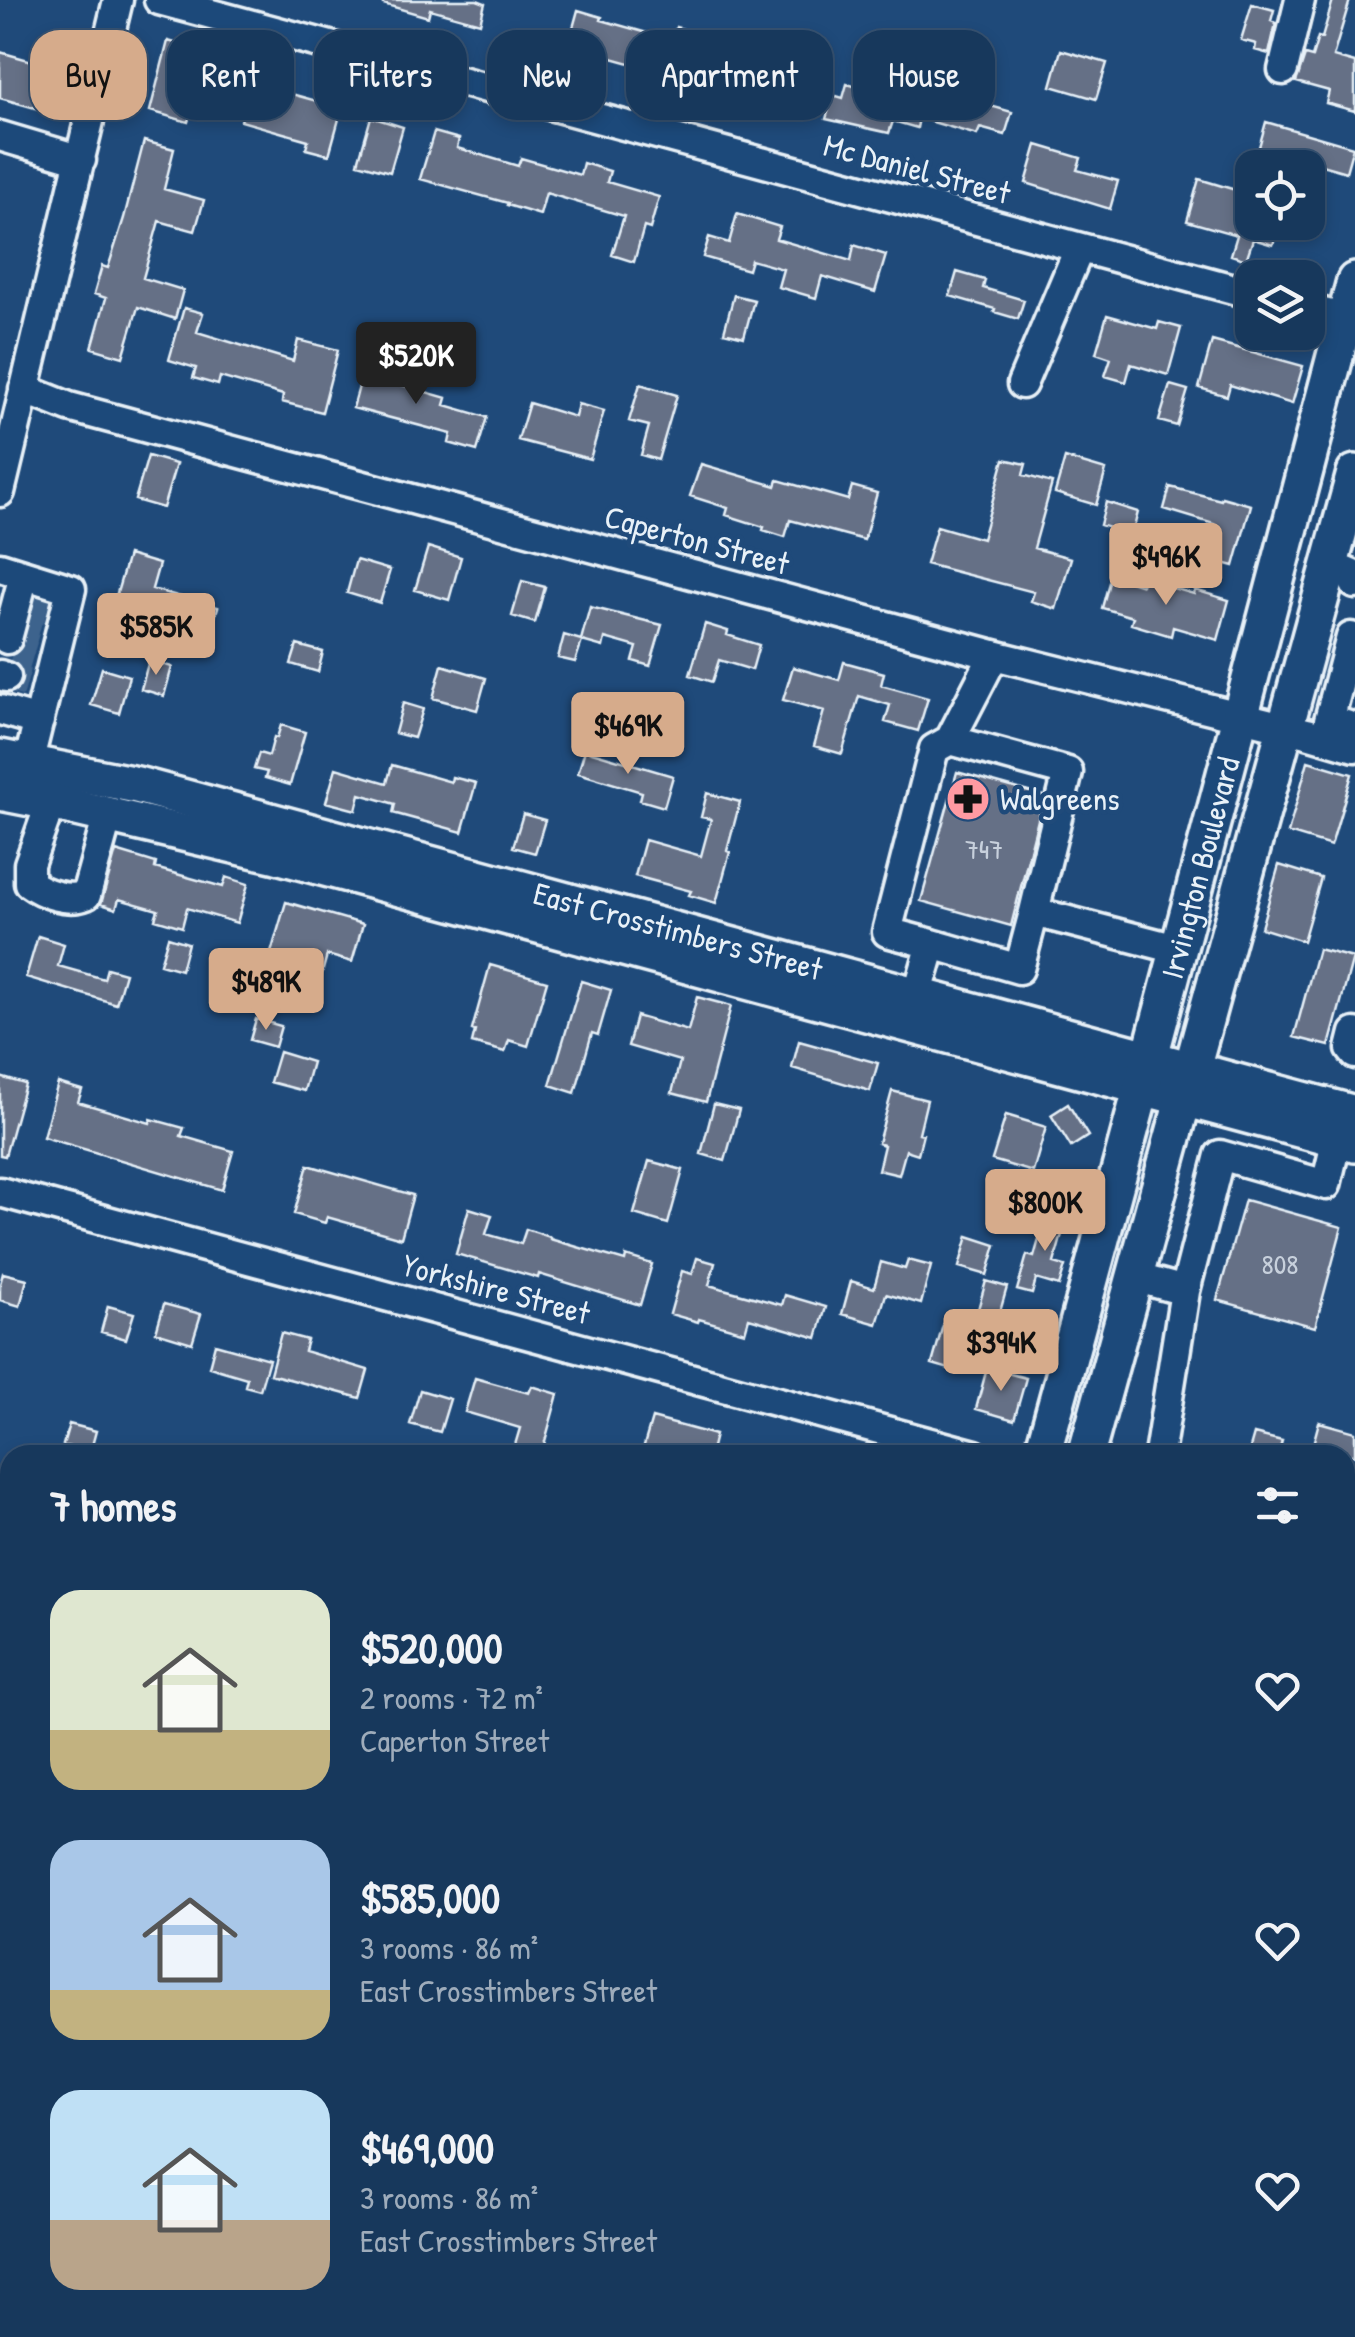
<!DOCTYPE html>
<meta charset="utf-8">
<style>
:root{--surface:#17385c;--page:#203f62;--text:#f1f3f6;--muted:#9eacbb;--line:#365272;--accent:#d6ab8b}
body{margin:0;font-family:"Patrick Hand",sans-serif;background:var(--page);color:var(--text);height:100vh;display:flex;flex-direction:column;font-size:38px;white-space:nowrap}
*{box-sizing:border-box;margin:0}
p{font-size:32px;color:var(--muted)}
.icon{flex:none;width:55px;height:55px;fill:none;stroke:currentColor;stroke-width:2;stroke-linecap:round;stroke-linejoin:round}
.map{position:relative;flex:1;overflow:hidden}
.side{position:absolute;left:0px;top:1445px;width:1355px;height:892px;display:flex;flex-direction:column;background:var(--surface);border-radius:30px 30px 0 0;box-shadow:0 5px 15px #0003,0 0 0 2px var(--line)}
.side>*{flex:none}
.banner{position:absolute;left:30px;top:30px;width:1295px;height:90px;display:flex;gap:20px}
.controls{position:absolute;left:1235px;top:150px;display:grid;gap:20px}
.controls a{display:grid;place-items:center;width:90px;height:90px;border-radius:20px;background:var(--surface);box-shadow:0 5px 15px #0003,0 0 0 2px var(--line);font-size:50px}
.price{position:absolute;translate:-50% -85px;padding:0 22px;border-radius:10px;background:var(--accent);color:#111;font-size:32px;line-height:65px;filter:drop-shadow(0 2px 5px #0008)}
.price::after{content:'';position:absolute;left:50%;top:60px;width:30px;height:22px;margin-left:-15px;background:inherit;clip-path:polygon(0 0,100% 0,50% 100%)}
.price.active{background:#222;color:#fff}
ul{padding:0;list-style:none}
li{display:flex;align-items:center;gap:30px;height:250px;padding:0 50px}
li span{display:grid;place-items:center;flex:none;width:280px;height:200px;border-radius:30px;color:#555}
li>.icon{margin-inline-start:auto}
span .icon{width:120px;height:120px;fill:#fffc;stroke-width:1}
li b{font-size:42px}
h2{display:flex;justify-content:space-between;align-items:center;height:120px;padding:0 50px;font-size:42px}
.pill{padding:0 35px;border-radius:30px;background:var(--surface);box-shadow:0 5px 15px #0003,0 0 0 2px var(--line);font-size:35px;line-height:90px}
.pill.active{background:var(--accent);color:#111}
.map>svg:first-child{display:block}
.building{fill:#656f86;stroke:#e8f1f8;stroke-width:2.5}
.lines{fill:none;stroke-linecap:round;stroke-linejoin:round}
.minor-tunnel{stroke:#3d638d;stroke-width:28;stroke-dasharray:28 14;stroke-linecap:butt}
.minor-casing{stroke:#e8f1f8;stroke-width:35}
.major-casing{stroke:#e8f1f8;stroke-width:42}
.minor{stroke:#1f4a7a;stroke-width:28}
.major{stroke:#1f4a7a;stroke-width:35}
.labels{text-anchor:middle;stroke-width:9;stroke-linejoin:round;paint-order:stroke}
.number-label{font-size:28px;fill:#c7d0dc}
.street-label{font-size:32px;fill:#e8f1f8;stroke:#1f4a7a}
.poi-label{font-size:32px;fill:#e8f1f8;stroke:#1f4a7a;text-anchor:start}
</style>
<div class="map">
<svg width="1355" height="2337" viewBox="0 0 1355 2337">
<rect width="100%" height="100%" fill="#1f4a7a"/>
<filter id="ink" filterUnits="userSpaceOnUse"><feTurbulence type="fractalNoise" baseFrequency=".01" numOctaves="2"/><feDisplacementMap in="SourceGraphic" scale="20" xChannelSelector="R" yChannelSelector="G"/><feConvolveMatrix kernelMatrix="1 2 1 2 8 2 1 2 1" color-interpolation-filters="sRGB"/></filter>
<g filter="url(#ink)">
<!-- building -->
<path class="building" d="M384 0H477L485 3 480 23 430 9 428 17 383 4Z
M1333 0H1350L1333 57 1355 63V111L1326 103 1329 91 1296 82 1305 55 1312 57 1318 37 1322 38Z
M1252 4 1274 10 1271 21 1276 23 1269 54 1255 50 1256 44 1241 40Z
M578 10 602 17 601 20 672 40 676 27 740 45 742 40 811 60 797 107 728 90 730 82 647 58 644 67 568 46Z
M168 41 208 52 188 122 150 111Z
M1061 50 1107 63 1096 99 1051 86Z
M0 52 68 71 56 114 0 98Z
M951 73 975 81 969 100 1012 112 1005 135 980 128 977 135 919 118 917 128 893 121 889 133 826 119 833 95 843 98 847 84 876 92 878 87 941 105Z
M252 83 342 108 329 155 306 149 308 140 241 121Z
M371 117 403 127 390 172 358 163Z
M1266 122 1353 147 1346 172 1283 154 1280 168H1258L1263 149 1259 147Z
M434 132 459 139 457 148 518 166 521 158 580 175 583 163 610 171 607 182 659 197 650 229 644 227 634 262 612 255 624 216 546 193 540 215 507 205 508 203 420 179Z
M144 141 174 149 164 189 204 200 195 231 159 221 143 278 183 290 175 319 138 307 123 357 92 348 106 298 94 294 102 266 108 268 124 218Z
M1037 145 1081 158 1077 170 1118 181 1110 209 1026 183Z
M1199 179 1252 195V222H1280L1273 245 1253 239 1246 260 1231 255 1237 235 1187 221Z
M737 214 780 227 776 239 851 261 854 245 886 255 875 292 822 276 816 298 778 287 783 269 751 260 748 270 703 257 709 237 729 243Z
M957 272 985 280 983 288 1024 300 1018 319 994 312 995 309 950 296Z
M734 295 754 300 744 337 724 332Z
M184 308 203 313 197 332 293 361 298 340 338 350 322 412 282 402 283 395 220 377 218 385 193 378 196 368 169 360Z
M1107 315 1157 329 1159 322 1181 328 1168 375 1131 364 1126 382 1105 376 1111 358 1096 353Z
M1212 341 1303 366 1292 404 1230 385 1227 396 1199 388Z
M366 361 395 369 391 382 447 398 445 405 487 417 477 451 449 443 451 434 353 408Z
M640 384 677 395 658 460 641 455 649 426 629 421Z
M1170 385 1188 390 1177 426 1159 421Z
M529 403 575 417 578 404 604 411 590 459 518 440Z
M148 456 176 464 163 508 135 500Z
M1065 458 1106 470 1096 505 1055 493Z
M1004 459 1026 464 1023 475 1052 483 1034 548 1071 558 1056 609 1031 601 1034 592 926 564 937 526 982 539Z
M701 464 776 486 778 480 848 500 852 486 877 493 864 540 790 520 785 537 763 530 764 527 726 515 728 508 690 496Z
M1170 487 1221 500 1222 497 1251 505 1234 566 1204 558 1214 524 1164 509Z
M1106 502 1138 512 1132 535 1100 525Z
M428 547 461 557 449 600 415 590Z
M128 555 159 564 152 589 218 607 207 643 167 631 171 616 115 600Z
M356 560 390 570 380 603 347 593Z
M1111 575 1142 585 1144 580 1194 594 1195 590 1229 600 1218 640 1173 627 1171 636 1131 624 1133 617 1102 608Z
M522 581 545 587 535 623 512 616Z
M590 607 662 625 650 666 633 661 637 647 605 638 603 647 582 641 575 662 558 658 564 635 581 640Z
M705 624 728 631 727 635 759 645 752 670 719 660 712 682 690 675Z
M297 645 323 652 318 672 291 664Z
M149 660 172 667 164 696 141 689Z
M844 662 884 673 881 685 928 698 918 731 885 722 890 705 859 696 842 754 814 746 824 711 783 700 793 667 839 680Z
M442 665 486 678 477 710 433 698Z
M102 668 129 676 119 713 91 705Z
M403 703 423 709 414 738 395 733Z
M281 725 305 732 290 785 265 778 267 772 254 769 259 753 269 756 274 737 277 738Z
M585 750 673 776 664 807 640 800 642 792 578 773Z
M1308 761 1352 774 1331 846 1288 833Z
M392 765 451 782 452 777 476 783 462 832 393 813 395 804 360 794 356 810 326 802 336 768 387 783Z
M957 772 1044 796 1011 926 921 901Z
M707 793 740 802 727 851 730 852 716 903 689 895 691 891 635 876 645 840 701 856 711 819 701 817Z
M523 814 545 820 535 853 513 847Z
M116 851 156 863 155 868 223 887 226 877 248 884 237 923 187 908 182 927 155 919 158 910 119 899 116 909 101 904Z
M1279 865 1321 878 1303 941 1261 928Z
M286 902 363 924 352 962 327 955 313 1006 291 1000 302 962 271 953Z
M38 936 64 944 58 966 104 979 107 968 125 973 116 1004 26 977Z
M168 937 188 943 181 970 160 964Z
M1318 949 1353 958 1329 1046 1294 1037Z
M490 965 547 981 528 1046 509 1040 505 1052 472 1043 475 1031 472 1030Z
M581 981 611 990 598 1035 592 1033 575 1093 550 1085Z
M697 997 731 1006 706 1102 672 1093 680 1061 628 1046 636 1016 688 1031Z
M256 1019 281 1026 275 1047 250 1040Z
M799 1041 878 1063 870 1091 792 1068Z
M279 1052 312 1062 304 1091 270 1082Z
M0 1077 25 1084 5 1156 0 1155Z
M58 1083 82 1090 78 1102 150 1123 151 1119 184 1128 181 1136 233 1151 222 1190 43 1137Z
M892 1091 927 1100 919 1133 923 1134 918 1154 906 1150 899 1175 878 1170 884 1145 878 1143Z
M714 1104 739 1110 725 1161 701 1154Z
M1068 1104 1088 1136 1071 1147 1051 1115Z
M1006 1115 1046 1127 1033 1172 992 1160Z
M649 1161 683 1170 668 1224 634 1214Z
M308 1165 413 1195 401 1238 327 1217 325 1223 294 1214Z
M1245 1200 1342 1227 1315 1327 1217 1300Z
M469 1208 492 1215 486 1234 521 1244 526 1229 550 1237V1239L625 1261 626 1256 652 1264 640 1305 539 1274 538 1278 456 1254Z
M1048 1208 1068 1213 1054 1263 1065 1266 1059 1286 1036 1279 1032 1294 1017 1290 1027 1255 1034 1257Z
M968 1236 996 1245 987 1275 959 1267Z
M697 1258 715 1263 709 1285 782 1305 785 1295 826 1307 817 1338 749 1318 745 1332 699 1319 698 1322 670 1314 682 1271 692 1274Z
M908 1260 931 1266 921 1304 886 1294 877 1324 842 1314 851 1281 874 1288 881 1262 905 1269Z
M3 1273 27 1279 20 1306 0 1300V1284Z
M986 1281 1007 1287 996 1326 975 1320Z
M164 1304 201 1314 192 1343 156 1332Z
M108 1306 134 1313 126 1339 101 1332Z
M945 1318 976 1327 963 1373 932 1364Z
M281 1333 307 1340 304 1351 368 1370 360 1398 270 1374Z
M215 1344 269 1359 260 1390 245 1386 247 1378 209 1367Z
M987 1368 1026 1378 1014 1420 976 1409Z
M475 1378 529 1393 532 1386 558 1394 542 1452 515 1445 520 1428 465 1412Z
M420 1390 450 1399 440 1432 410 1424Z
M652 1418 715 1435 710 1455H665L643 1449Z
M1319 1422 1355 1432V1455H1337L1312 1448Z
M69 1424 96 1431 90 1453 63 1445Z
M1254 1434 1282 1441 1278 1455H1248Z"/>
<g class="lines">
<!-- minor-tunnel -->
<path class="minor-tunnel" d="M26 605 47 611
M20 628 39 633
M13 650 33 656
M6 677 27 683"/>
<defs>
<path id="minor" d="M159 0 1252 294
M1283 70 1300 0
M0 136 81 160
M1308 309 1355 321
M1022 384 1079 249
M24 389 69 407 994 655 1307 733 1355 747
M0 492 118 0
M1330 565 1351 574 1355 584
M0 567 71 589 28 764
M1351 637 1329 720 1355 728
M7 639 24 575
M994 655 950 740 1068 772 1034 912 1177 949
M0 675 6 677
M0 710 39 721
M51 802 29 864V883C44 894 68 902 86 895L108 815
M932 944 887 932 934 749 950 740
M917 996 932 944 1019 969 1034 912
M1355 1033 1351 1049 1355 1054
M0 1192 975 1455
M1134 1277 1185 1291
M1159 1455 1185 1291 1220 1155 1326 1185 1337 1139
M1345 1554 1355 1557
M0 1616 10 1619
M1345 1974 1355 1977
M0 2037 10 2040
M1054 2328 1090 2337"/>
<g id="major">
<path id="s1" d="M0 758 137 785 1355 1114"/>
<path d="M0 792 51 802 277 855 1355 1144"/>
<path id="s2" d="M1042 1455C1150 1065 1251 673 1355 281"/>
<path d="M1086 1455 1355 473"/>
<path d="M803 2337 806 2328"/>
<path d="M846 2337 848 2328"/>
</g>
</defs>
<!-- minor casing -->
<use href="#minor" class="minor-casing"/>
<!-- major casing -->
<use href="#major" class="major-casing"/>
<!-- minor -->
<use href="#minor" class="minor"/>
<!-- major -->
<use href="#major" class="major"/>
</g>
</g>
<!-- icons -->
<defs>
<symbol id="pharmacy-disc" viewBox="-11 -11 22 22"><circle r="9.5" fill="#ff9aa2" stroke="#1f4a7a"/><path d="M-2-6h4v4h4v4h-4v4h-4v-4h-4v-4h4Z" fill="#111"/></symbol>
</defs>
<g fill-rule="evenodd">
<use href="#pharmacy-disc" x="943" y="774" width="50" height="50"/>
</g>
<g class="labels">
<!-- number labels -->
<g class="number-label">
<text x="984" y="859">747</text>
<text x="1280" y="1274">808</text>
</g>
<!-- street labels -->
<g class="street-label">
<text transform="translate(917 169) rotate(15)" y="11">Mc Daniel Street</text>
<text transform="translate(697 540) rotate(15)" y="11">Caperton Street</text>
<text dy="11" stroke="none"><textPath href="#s2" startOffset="608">Irvington Boulevard</textPath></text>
<text dy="11" stroke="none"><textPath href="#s1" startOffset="700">East Crosstimbers Street</textPath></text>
<text transform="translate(496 1289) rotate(15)" y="11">Yorkshire Street</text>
</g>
<!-- poi labels -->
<g class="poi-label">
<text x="1000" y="810">Walgreens</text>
</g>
</g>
</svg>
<div class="controls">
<a><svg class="icon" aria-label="locate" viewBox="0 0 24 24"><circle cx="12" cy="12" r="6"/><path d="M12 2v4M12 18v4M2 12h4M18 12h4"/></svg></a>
<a><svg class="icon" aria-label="layers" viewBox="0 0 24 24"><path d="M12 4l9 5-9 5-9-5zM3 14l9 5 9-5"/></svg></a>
</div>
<b class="price active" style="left:416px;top:407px">$520K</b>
<b class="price" style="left:1166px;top:608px">$496K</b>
<b class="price" style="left:156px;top:678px">$585K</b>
<b class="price" style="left:628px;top:777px">$469K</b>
<b class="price" style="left:266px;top:1033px">$489K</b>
<b class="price" style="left:1045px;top:1254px">$800K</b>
<b class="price" style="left:1001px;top:1394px">$394K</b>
<div class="banner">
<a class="pill active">Buy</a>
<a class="pill">Rent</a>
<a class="pill">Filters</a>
<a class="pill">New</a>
<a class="pill">Apartment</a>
<a class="pill">House</a>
</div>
<section class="side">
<h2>7 homes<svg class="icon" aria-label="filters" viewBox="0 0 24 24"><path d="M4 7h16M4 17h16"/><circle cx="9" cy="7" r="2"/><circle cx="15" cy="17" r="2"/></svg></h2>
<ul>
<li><span style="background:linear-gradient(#dfe7d0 70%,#c2b280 0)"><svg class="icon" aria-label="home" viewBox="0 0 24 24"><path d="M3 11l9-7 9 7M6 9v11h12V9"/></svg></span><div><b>$520,000</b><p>2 rooms · 72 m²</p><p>Caperton Street</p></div><svg class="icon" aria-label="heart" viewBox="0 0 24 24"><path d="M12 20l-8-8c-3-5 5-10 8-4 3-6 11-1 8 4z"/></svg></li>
<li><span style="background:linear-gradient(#a9c7e8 75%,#c2b280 0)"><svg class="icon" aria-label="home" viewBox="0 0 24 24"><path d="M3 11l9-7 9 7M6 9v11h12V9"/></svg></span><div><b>$585,000</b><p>3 rooms · 86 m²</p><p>East Crosstimbers Street</p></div><svg class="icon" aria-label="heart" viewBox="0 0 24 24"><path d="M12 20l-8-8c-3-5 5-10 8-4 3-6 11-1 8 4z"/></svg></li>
<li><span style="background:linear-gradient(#bfe0f5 65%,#b9a48a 0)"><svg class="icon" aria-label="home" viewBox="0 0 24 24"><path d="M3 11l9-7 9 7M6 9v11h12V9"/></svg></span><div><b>$469,000</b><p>3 rooms · 86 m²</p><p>East Crosstimbers Street</p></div><svg class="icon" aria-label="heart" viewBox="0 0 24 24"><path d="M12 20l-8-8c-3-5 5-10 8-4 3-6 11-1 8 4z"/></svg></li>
</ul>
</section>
</div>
